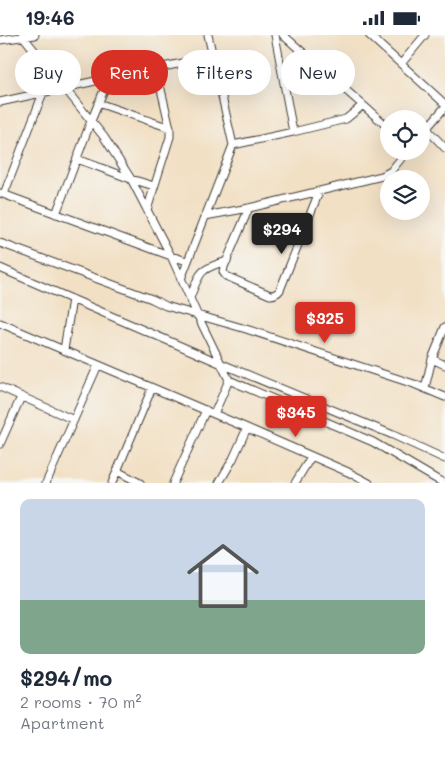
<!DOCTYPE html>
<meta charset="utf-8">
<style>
:root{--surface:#fff;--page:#f6f6f7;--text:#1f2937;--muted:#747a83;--accent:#d93025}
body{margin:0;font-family:Mali,sans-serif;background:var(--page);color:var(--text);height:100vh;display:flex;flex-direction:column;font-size:19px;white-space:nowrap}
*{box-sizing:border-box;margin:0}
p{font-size:16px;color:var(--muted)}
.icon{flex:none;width:28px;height:28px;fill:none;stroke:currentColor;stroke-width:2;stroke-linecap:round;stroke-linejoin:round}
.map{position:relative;height:448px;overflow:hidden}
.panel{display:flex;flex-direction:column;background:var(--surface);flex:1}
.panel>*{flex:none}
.hud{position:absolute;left:15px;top:15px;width:415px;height:45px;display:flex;gap:10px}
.tools{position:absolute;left:380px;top:75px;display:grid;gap:10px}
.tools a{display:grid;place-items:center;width:50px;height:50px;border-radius:50%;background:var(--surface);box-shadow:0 5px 20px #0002;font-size:25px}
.price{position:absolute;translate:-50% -42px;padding:0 11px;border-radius:5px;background:var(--accent);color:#fff;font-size:16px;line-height:32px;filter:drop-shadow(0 1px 2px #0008)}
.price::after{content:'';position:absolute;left:50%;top:30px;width:15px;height:11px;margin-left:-8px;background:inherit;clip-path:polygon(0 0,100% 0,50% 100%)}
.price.selected{background:#222;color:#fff}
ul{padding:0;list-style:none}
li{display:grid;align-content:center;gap:10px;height:265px;padding:0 20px}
li span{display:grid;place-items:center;height:155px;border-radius:10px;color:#555}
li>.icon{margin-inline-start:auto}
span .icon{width:90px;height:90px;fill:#fffc;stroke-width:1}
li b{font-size:21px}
.pill{padding:0 18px;border-radius:22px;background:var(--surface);box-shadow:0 5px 20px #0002;font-size:18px;line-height:45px}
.pill.selected{background:var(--accent);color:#fff}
.status{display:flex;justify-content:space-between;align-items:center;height:35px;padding:0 25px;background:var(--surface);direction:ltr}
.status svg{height:14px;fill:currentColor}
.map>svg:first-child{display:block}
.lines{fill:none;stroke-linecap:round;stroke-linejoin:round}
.minor-casing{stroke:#3c3935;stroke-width:9}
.minor{stroke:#fff;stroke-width:7}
</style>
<div class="status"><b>19:46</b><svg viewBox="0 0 49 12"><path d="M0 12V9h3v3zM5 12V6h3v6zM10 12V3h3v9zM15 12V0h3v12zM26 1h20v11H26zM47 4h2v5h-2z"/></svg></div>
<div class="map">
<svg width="445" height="448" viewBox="0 0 445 448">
<rect width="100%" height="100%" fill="#f6f6f2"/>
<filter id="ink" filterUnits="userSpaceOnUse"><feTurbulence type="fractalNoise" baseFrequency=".02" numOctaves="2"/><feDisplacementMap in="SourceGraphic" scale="10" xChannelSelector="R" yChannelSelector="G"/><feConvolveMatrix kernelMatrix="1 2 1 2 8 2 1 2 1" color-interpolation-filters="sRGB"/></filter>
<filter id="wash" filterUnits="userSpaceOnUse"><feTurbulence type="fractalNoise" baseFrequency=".0096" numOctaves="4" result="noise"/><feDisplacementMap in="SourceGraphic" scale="20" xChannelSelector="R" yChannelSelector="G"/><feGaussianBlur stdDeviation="1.12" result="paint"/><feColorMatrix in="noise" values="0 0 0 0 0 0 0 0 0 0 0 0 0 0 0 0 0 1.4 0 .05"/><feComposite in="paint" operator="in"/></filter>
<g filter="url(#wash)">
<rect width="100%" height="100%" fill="#f2e0c5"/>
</g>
<g filter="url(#ink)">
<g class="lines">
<defs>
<path id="minor" d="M22 0 104 102 131 144 171 221 197 279 229 345 373 407 443 448
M275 0 293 97
M283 0 389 93
M369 0 445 69
M0 5 35 0
M401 29 425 0
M0 67 109 43 212 22
M98 68 170 93
M427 94 445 113
M421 100 445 72
M233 110 293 97 346 84 363 70
M77 124 131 144 154 151
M0 158 171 221 187 226
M4 159 43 58
M249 173 224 232 223 237 226 241 270 260C274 260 277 259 280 255L319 157
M147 175 170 102V93L156 33
M56 179 91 86 109 43
M205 181 249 173 382 141 391 136 407 116
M0 208 152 264 166 271 246 294 414 349 445 362
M0 233 222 329 393 400 445 424
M181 244 233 110 208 0
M190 263C200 237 199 234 227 226
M0 288 247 393 348 437 369 448
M64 315 72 264
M432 324 445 330
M0 352 74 385
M425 353 432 324 445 292
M214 379 229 345
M0 409 21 362
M117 436 140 448
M46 448 98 330
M112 448 152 353
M173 448 206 375
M219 448 233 424 247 393
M295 448 311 422"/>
</defs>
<!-- minor casing -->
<use href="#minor" class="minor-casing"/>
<!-- minor -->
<use href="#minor" class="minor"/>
</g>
</g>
</svg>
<div class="tools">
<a><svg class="icon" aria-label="locate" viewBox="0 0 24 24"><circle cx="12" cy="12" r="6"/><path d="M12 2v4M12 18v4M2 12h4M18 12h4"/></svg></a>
<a><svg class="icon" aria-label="layers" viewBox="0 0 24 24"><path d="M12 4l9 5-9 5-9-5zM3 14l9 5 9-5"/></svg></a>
</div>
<b class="price selected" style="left:282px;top:220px">$294</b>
<b class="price" style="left:325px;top:309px">$325</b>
<b class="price" style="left:296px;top:403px">$345</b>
<div class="hud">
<a class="pill">Buy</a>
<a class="pill selected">Rent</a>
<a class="pill">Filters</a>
<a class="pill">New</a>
</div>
</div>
<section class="panel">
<ul>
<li><span style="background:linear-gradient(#c9d6e8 65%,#7fa58c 0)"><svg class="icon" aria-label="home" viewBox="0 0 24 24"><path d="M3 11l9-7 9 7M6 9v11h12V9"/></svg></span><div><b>$294/mo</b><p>2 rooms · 70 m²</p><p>Apartment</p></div></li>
</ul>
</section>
